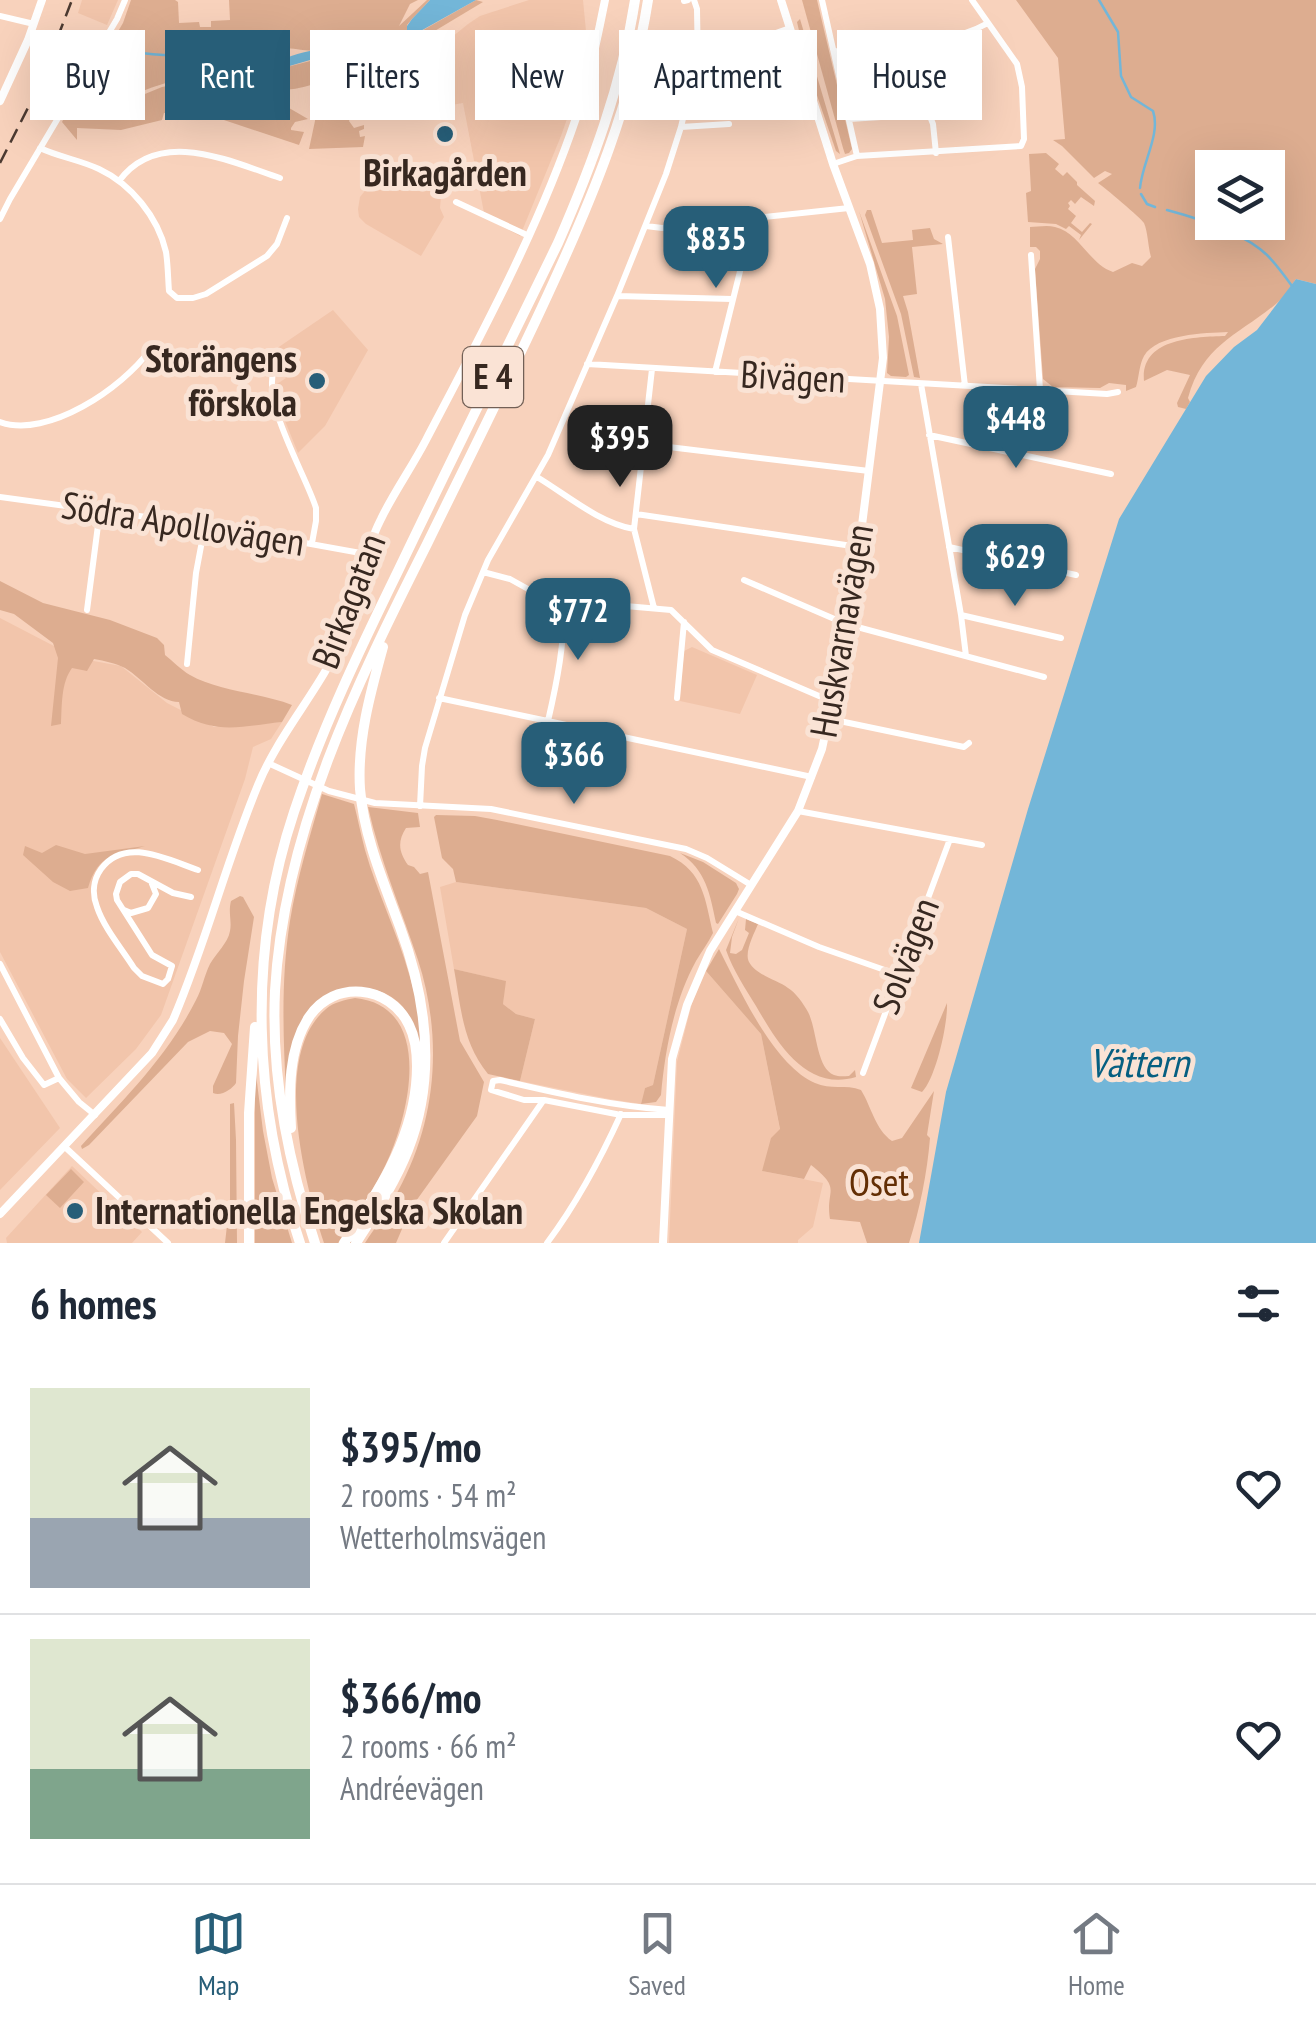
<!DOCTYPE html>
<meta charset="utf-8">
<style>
:root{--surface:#fff;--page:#f2f2f3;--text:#1f2937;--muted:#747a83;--line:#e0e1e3;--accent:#275e78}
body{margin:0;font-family:"PT Sans Narrow",sans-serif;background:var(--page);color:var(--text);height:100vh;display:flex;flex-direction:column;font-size:38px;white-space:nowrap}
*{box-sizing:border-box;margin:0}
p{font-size:32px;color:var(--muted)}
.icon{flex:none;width:55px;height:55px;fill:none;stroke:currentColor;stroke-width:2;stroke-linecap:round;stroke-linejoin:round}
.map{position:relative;height:1243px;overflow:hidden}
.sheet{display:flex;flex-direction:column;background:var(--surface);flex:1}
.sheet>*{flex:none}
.top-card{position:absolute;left:30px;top:30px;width:1258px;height:90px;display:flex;gap:20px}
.tools{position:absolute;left:1195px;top:150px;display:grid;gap:20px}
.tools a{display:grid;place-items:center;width:90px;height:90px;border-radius:0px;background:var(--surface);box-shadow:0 10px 40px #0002;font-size:50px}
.price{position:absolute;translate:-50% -85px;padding:0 22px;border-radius:20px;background:var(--accent);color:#fff;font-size:32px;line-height:65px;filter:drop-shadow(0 2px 5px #0008)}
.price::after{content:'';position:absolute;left:50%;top:60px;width:30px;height:22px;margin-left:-15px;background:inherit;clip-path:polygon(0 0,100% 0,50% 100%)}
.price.selected{background:#222;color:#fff}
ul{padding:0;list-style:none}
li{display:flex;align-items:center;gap:30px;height:250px;padding:0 30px}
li+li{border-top:2px solid var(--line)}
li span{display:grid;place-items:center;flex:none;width:280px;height:200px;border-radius:0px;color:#555}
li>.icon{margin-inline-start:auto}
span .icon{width:120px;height:120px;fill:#fffc;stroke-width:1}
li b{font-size:42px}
h2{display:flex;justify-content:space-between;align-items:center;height:120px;padding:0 30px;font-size:42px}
.tag{padding:0 35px;border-radius:0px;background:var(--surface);box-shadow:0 10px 40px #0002;font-size:35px;line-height:90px}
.tag.selected{background:var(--accent);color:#fff}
.tab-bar{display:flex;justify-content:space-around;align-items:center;height:140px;border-top:2px solid var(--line);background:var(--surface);font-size:28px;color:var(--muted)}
.tab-bar a{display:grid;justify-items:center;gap:5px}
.tab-bar .selected{color:var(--accent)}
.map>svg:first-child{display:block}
.built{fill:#f2c5ab}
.green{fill:#ddad90;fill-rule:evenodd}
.water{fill:#73b6d8}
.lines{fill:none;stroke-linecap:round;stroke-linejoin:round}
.stream{stroke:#73b6d8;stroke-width:2.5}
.minor{stroke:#fff;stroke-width:6}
.tertiary{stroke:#fff;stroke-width:8}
.motorway{stroke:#fff;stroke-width:10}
.rail{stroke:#4c3a31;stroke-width:2.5;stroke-dasharray:15 8;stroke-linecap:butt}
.poi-dot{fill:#275e78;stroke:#fae3d5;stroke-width:4}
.labels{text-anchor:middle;stroke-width:10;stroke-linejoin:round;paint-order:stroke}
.shield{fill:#fae3d5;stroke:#726056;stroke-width:2.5}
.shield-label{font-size:35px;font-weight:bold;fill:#372820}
.poi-label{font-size:38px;font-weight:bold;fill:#372820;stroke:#fae3d5}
.street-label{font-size:38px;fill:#372820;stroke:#fae3d5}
.park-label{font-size:38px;fill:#632e04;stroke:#fae3d5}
.water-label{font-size:40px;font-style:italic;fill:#065f81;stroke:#fae3d5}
</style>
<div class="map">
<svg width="1316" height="1243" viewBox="0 0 1316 1243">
<rect width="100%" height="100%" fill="#f8d2bc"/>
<!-- built -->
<path class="built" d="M82 0H118L107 25 78 13Z
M529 0H583L586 31 570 96 569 113 561 136 520 236 485 218 463 103 394 115 393 88 398 81 468 24 480 16Z
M403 174 412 176 441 196 440 208 444 217 421 256 366 224 359 217 358 209 360 197 368 187 387 175Z
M333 310 368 350 325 426 298 453 281 411 274 386 286 378 270 353Z
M0 618 77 658 121 666 167 703 214 727 282 722 271 739 253 747 245 779 161 1015 136 1049 86 1098 67 1079 0 952Z
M692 647 757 675 740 714 680 701 684 651Z
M456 882 646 908 687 929 653 1085 645 1088 641 1104 609 1099 520 1081 535 1019 516 1014 503 1004 505 981 454 969 440 887Z
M706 971 761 1034 780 1130 762 1171 823 1183 813 1227 798 1240V1243H669L677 1062 692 1003Z
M0 1038 60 1128 0 1190Z
M72 1166 142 1232 132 1243H7L6 1238Z"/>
<!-- green -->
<path class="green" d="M131 0H175L178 2 179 23 199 22 200 27H211V21L230 20 229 0H418L410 4 399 26 427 0H430L412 19 407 25V32L409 34 418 33 476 0 483 2 408 47 390 34 389 36 403 51 371 66 322 82 317 58 338 60 352 54 365 56 367 44C353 44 340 50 326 51 312 52 299 49 285 48L281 60 277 65 287 67 314 60 318 82C278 101 233 78 191 79 170 79 149 89 129 96L131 85 128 86 124 98 107 105 102 100 92 98 84 89 123 23Z
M802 0H817L852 149 849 153 845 154 843 148Z
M1016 0H1316V284L1296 279C1290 287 1285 297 1277 303 1239 335 1203 344 1188 398L1190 402 1186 409 1178 407 1177 403 1190 375 1167 370 1144 381C1140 338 1195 337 1225 336L1228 332C1205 333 1157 334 1144 356 1139 365 1139 377 1136 387L1126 391V385L1109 383 1100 388 1053 387 1043 379 1035 269 1040 259V251L1036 247H1030V227C1037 227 1047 225 1055 227 1079 232 1089 264 1113 272L1132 263 1142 266 1151 257C1148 247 1148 232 1144 223 1142 219 1103 186 1098 183L1112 174 1105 171 1094 178 1062 146 1053 140 1065 139 1058 58ZM1212 168H1268V222H1212Z
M800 19 840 154 836 151 808 69 797 22Z
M444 30V38L440 44 393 91 375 93 372 87 362 88V111L351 116 349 121 354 128 364 125V129L359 131 360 137 365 136 363 147 309 149 315 121 319 87 383 65Z
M188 82H207L260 93 207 114 164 113 162 120 121 130 77 128V140L62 122 65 116 84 119 162 87Z
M265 94 308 119 295 122 291 128V130L304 132 299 145 209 115Z
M1046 153 1059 164 1055 169 1063 176 1067 172 1077 182V185L1095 201 1094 206 1081 197 1075 204 1071 200 1068 203 1070 206 1068 209 1076 216 1071 223 1082 232 1090 223 1092 224 1079 240 1081 235 1069 226 1066 229 1056 224 1028 222 1026 193 1031 191 1029 154Z
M867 210H871L882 243 913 240 912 230 930 228 934 239 943 244 912 247 917 294 903 296 908 312 920 378 914 377 901 314 865 215Z
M859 211 897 316 908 370 909 375 906 377 891 376 887 373 889 337 885 299Z
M0 581 43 603 110 620 157 638 164 645 165 655C173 661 181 670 190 675 218 691 261 693 292 705L282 722C243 726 217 735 182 714L179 702C159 702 143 679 125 668 115 663 105 661 94 659L87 671 72 668C61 683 62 705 61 724L51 726 58 658 53 643 14 614 0 610Z
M322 794 354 804C358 820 361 835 365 850 377 892 397 932 409 974 442 1081 408 1154 351 1243H347C376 1198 408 1152 417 1098 421 1074 421 1045 412 1022 394 979 338 979 310 1011 291 1032 289 1065 286 1091 283 1035 281 977 290 921 297 878 310 836 322 794Z
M368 807 418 813 420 827 406 828C397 842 399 852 408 865L414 867 420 874 428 872 460 1041 484 1082 477 1116 411 1208 396 1243H365C376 1226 389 1209 398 1191 437 1120 443 1037 418 960 401 909 380 860 368 807Z
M436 815 475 816 497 820 670 856C704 872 705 900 713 933 708 943 702 951 696 961 674 1001 665 1050 661 1095L656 1102 641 1104 645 1088 653 1085 687 929 646 908 456 882 453 869 442 858 434 817Z
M56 845 85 854 145 846C116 855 98 853 88 888L70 891 53 882 23 855 25 846 42 853Z
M680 853 703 862 736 883 739 889 737 894 718 924 716 923C710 894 706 870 680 853Z
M240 896 243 897 254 917 244 981 238 1036 236 1083C232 1089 221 1097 213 1093V1086L232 1044 224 1033 210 1031 188 1042 89 1145 82 1149 81 1146C123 1100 168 1056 196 1000 202 989 204 976 210 964 216 953 228 943 230 931 232 921 228 913 231 901Z
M739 918 732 937 730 953 736 954 742 950 749 933 745 930 746 919 758 924C754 934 744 952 749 962 756 975 777 980 788 988 796 993 803 1003 808 1012 817 1029 816 1068 834 1075 839 1077 844 1076 849 1076L855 1070 856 1077C806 1092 777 1042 756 1006 745 988 733 970 726 950Z
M719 949C739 988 773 1065 815 1083 830 1090 846 1084 861 1090 872 1108 875 1129 892 1141L902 1138 934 1091 927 1135 930 1138C927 1174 920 1208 909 1243H867L860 1222 830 1219C825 1189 843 1190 811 1165L804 1179 762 1171 771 1138 780 1129 761 1034 706 971Z
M454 969 506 981 503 1004 516 1014 535 1019 520 1081 488 1074C462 1042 461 1007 454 969Z
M355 998C432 1006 411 1106 390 1155 377 1186 356 1215 338 1243H324C305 1185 271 1055 326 1009 334 1002 345 1000 355 998Z
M947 1003C948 1023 936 1078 922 1092L911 1088Z
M255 1066 263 1131 272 1178 292 1243H255Z
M234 1103 236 1140 237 1243H225L230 1199V1104Z
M71 1169 84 1182 60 1208 46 1195Z"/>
<!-- water -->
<path class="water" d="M430 0H476L417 33 409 34 407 32V26L412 19Z
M378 41 391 44V51L367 58 352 54 325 63 317 58 286 67 275 64C300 47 349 47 378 41Z
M1296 279 1316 284V1243H919L946 1092 1028 809 1119 519 1206 376 1234 347 1257 330Z"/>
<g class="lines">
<!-- stream -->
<path class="stream" d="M1099 0 1118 32 1121 76 1131 97 1153 111C1161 134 1142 163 1140 188
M391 44 407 32
M86 95 116 86 126 60 136 52C158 57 179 54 201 56 220 57 239 64 255 70L275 64
M1141 194 1147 204 1155 207
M1167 210C1197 218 1244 233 1267 255 1276 264 1284 275 1292 286"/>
<!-- minor -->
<path class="minor" d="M694 0 697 9 698 69
M822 0 857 156
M684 1 688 0
M0 16 34 24
M834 52C849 48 865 44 881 43 919 41 954 42 988 23
M849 119 929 114 933 124 936 153
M681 127 729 124
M40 148C59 157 80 160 99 169 131 184 158 217 166 252 168 265 168 279 169 291L177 298H193L206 294 267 256 277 244 287 218
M833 164 857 156 1021 146 1024 139 1022 87 1017 64 972 0
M119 181C159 127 229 161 280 178
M456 202 529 236
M0 219 10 199 117 19 125 0
M646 226 662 228 849 208
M948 237 965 386
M1031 255 1040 390
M617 296 732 299
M587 364 1107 394 1118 392
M274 369C262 404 305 473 316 508V521L312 543
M652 369 634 529 654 608
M715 372 753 219
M921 384 961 615 966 656
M0 422C48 439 122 388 150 350
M929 435 1111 474
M644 444 869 471
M537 477C567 495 599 523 634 529
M0 497 205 525 366 554
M636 514 859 547
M949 547 1076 575
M483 572 510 579 546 599 671 610 712 650 833 702
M744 580 846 624 1044 677
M87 610 100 510
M961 615 1061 638
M187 664 196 573 205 525
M439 698 812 777
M677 698 684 622
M830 719 964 747 969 743
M548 721C557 682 565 642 564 601
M268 763 329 791 375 803 491 809 686 849 707 858 751 885
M420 806 422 766 425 748 465 615 488 560 548 455 617 296 666 174 681 127 690 89 698 70 716 57 733 48 790 28
M798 811 982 845
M191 897 173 893 138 874H131L120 882 116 894 117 900 152 955 172 966 168 979 163 984 142 976 134 968C122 949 104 928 97 907 92 894 93 880 101 869 125 836 168 860 198 870
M124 910 131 913 148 908 156 894 152 884
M735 911 819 947 899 975
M0 964 59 1078 79 1102 95 1115
M0 1019 23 1058 44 1085 59 1078
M863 1073 950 839
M669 1115H621L544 1100H524L491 1090 493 1081 500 1080C556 1093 611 1106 669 1110
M65 1147 168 1243
M444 1243 543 1101
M547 1243C577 1203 600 1160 621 1114"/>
<!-- tertiary -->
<path class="tertiary" d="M0 101 28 40 42 0
M0 1214 152 1053 173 1020C206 943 226 862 258 785 280 731 322 688 344 634 360 596 362 556 381 519 394 492 412 467 426 440 481 335 538 230 576 118 589 79 597 40 605 0
M663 1243 672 1059 687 1005 710 951 798 811 822 749 838 674 861 533 883 358 880 309 870 264 833 164 781 0"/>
<!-- motorway -->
<path class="motorway" d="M291 1128C289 1092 288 1049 309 1017 334 979 390 985 409 1025 418 1043 418 1065 416 1085 410 1144 377 1194 344 1243
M249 1243V1113L255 1027
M300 1243C253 1104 247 953 294 812 322 728 360 649 399 569 451 460 505 352 558 243 592 165 622 85 635 0
M315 1243C288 1162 271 1077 275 991 284 831 356 685 427 544 468 460 510 377 549 292 592 199 632 103 648 0
M356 1243C375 1213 395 1183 408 1150 437 1076 427 1000 400 927 384 883 364 837 360 789 357 741 370 694 383 647"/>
<!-- rail -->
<path class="rail" d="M0 163 38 88 72 0"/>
</g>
<!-- markers -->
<g class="poi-dot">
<circle cx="445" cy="134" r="10"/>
<circle cx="317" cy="381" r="10"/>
<circle cx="75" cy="1211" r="10"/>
</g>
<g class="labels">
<!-- shield labels -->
<rect class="shield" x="463" y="347" width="60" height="60" rx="8"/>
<g class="shield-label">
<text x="493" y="389">E 4</text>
</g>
<!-- poi labels -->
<g class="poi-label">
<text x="445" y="186">Birkagården</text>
<text x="297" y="372" text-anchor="end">Storängens<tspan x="297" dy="44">förskola</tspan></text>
<text x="95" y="1224" text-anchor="start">Internationella Engelska Skolan</text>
</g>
<!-- street labels -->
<g class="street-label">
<text transform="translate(793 377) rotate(3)" y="13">Bivägen</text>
<text transform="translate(183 524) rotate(9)" y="13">Södra Apollovägen</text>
<text transform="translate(349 601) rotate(-69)" y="13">Birkagatan</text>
<text transform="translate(842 631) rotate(-80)" y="13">Huskvarnavägen</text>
<text transform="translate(906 956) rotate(-69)" y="13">Solvägen</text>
</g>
<!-- park labels -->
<g class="park-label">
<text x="879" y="1196">Oset</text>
</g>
<!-- water labels -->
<g class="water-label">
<text x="1139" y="1077">Vättern</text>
</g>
</g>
</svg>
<div class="tools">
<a><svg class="icon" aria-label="layers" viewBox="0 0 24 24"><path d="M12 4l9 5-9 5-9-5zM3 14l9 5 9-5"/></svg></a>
</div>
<b class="price" style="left:716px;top:291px">$835</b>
<b class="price" style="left:1016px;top:471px">$448</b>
<b class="price selected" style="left:620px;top:490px">$395</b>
<b class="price" style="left:1015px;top:609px">$629</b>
<b class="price" style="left:578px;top:663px">$772</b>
<b class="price" style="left:574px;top:807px">$366</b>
<div class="top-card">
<a class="tag">Buy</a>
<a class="tag selected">Rent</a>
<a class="tag">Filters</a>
<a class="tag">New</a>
<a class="tag">Apartment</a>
<a class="tag">House</a>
</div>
</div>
<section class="sheet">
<h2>6 homes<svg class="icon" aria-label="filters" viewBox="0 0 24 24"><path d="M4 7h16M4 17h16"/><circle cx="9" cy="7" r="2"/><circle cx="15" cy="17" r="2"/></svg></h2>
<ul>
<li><span style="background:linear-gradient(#dfe7d0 65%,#9aa5b1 0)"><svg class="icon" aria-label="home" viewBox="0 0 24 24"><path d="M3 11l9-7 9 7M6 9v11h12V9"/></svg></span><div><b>$395/mo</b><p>2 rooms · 54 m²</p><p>Wetterholmsvägen</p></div><svg class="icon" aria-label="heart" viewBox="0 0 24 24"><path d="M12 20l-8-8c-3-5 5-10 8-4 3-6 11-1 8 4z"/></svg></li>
<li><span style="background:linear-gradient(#dfe7d0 65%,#7fa58c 0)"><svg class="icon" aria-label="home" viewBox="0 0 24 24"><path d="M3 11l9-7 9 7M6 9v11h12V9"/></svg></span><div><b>$366/mo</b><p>2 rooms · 66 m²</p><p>Andréevägen</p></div><svg class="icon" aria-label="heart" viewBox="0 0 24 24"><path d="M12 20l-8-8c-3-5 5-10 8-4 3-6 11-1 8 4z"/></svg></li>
</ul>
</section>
<nav class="tab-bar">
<a class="selected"><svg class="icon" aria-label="map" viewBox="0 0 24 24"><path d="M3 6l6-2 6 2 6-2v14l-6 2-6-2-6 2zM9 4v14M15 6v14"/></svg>Map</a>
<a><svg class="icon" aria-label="saved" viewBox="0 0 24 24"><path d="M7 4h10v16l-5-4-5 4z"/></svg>Saved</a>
<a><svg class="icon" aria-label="home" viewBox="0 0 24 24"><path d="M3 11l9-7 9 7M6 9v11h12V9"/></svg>Home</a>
</nav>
